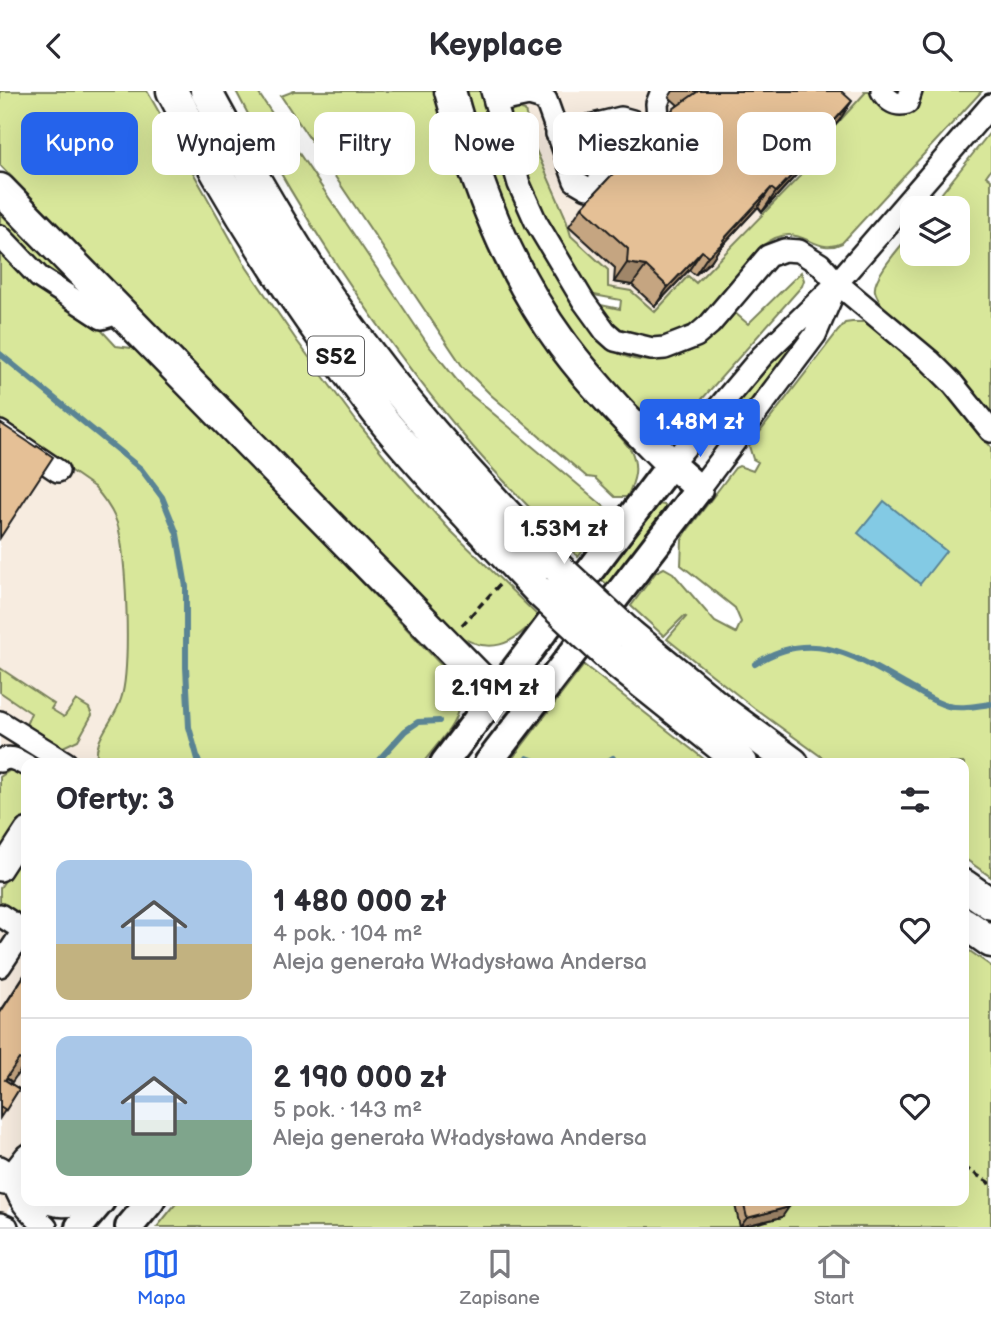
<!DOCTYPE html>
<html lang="pl">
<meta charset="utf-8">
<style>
:root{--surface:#fff;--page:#f7f7f7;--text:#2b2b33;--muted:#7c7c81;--line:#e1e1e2;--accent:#2563eb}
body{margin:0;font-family:"Balsamiq Sans",sans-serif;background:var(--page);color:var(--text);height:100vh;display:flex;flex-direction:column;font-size:26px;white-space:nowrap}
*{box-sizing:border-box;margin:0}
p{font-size:23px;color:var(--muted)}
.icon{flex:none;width:38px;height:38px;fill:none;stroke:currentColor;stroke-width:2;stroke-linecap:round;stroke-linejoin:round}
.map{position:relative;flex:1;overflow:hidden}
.side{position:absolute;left:21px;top:667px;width:948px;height:448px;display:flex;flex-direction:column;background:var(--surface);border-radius:14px;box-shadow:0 7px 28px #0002}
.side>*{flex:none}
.guide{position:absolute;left:21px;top:21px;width:950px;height:63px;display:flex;gap:14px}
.tools{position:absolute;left:900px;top:105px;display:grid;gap:14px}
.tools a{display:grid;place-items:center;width:70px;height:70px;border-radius:14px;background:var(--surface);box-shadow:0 7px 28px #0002;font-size:35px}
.price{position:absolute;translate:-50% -60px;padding:0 16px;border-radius:7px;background:#fff;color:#222;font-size:23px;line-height:46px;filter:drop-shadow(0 2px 4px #0008)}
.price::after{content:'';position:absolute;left:50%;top:42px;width:21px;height:16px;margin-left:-10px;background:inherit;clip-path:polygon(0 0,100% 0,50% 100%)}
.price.active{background:var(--accent);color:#fff}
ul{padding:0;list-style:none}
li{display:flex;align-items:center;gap:21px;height:175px;padding:0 35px}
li+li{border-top:2px solid var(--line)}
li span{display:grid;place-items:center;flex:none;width:196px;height:140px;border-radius:14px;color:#555}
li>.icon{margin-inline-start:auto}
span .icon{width:84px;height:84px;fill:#fffc;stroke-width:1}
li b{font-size:30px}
h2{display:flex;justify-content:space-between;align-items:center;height:84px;padding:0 35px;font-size:30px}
.tag{padding:0 24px;border-radius:14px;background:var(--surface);box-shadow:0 7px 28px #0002;font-size:24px;line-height:63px}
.tag.active{background:var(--accent);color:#fff}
header{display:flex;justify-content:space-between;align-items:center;height:91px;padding:0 35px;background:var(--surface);font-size:32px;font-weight:800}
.menu{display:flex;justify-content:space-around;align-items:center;height:98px;border-top:2px solid var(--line);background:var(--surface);font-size:19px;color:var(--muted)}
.menu a{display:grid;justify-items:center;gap:4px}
.menu .active{color:var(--accent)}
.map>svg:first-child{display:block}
.built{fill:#f7ece0}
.green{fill:#d8e79a;stroke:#7a825b;stroke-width:2}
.water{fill:#83cae4;stroke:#5a8494;stroke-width:2}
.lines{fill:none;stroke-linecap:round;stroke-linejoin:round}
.stream{stroke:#5a8494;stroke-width:6}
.minor-casing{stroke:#1c1c1c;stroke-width:26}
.major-casing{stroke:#1c1c1c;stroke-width:32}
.highway-casing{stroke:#1c1c1c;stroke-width:35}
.path{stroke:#1c1c1c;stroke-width:3.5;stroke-dasharray:7 5;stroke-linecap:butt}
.minor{stroke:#fff;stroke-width:21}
.major{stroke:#fff;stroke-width:26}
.highway{stroke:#fff;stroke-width:30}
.highway-bridge-casing{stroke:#1c1c1c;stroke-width:35;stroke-linecap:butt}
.highway-bridge{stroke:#fff;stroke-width:30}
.wall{fill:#c5a581;stroke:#1c1c1c;stroke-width:2}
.shaded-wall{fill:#a08669;stroke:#1c1c1c;stroke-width:2}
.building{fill:#e5c096;stroke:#1c1c1c;stroke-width:2}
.labels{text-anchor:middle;stroke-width:5;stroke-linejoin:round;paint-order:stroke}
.shield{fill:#fff;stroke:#606060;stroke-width:2}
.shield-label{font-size:23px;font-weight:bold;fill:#1c1c1c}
</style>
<header><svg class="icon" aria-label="back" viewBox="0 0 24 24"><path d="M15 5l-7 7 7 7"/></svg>Keyplace<svg class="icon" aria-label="search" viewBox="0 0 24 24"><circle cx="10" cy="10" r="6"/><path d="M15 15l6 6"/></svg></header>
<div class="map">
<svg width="991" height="1136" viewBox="0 0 991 1136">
<rect width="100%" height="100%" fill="#fff"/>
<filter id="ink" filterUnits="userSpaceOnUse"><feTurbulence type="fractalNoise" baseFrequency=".0143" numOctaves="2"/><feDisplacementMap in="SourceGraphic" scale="14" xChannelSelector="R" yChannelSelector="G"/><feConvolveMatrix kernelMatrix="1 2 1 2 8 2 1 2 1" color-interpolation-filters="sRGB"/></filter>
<g filter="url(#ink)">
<!-- built -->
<path class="built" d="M510 0H865L872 6 715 174 696 192 688 186 655 222 631 200 607 196 565 147Z
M0 282 121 396 144 672H26V1087L0 1133Z"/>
<!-- green -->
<path class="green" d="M0 0H147L247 177 297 250 357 331 395 378 449 438 538 525C514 554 489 566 455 542L0 74Z
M236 0H257L429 255 464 298 607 418 609 427 578 466C542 428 502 391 468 350 378 243 300 125 236 0Z
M294 0H435C454 63 471 128 502 187 535 251 586 303 631 359 639 377 635 389 627 406H615L595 387 587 386 491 304 463 276 281 5Z
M464 0H482C502 72 522 127 560 193 574 217 592 248 618 262 648 278 689 266 713 246 721 239 728 230 735 222L748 233 801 181 804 189 802 195 696 315C647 341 625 307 596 272 526 187 496 104 464 0Z
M864 0H875L886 14 917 0H982L842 152C813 167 800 125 762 155L703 227C662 257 626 254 596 213L620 218 621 209 589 203 563 163 527 88 509 25 514 17 525 20 535 57 565 125 571 145 608 179V196L631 200 655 221 688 185 696 192 801 84 796 78 865 2Z
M991 40V78L986 85 991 89V327L883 216C880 211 876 205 875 200 872 186 903 153 912 141V163H957V117H930Z
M0 117 89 209 46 185 0 139Z
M0 153 91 228 116 255 139 258 446 579C475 621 448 638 423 672H97C93 646 114 631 121 608 131 579 127 461 117 432 112 418 104 407 94 396L0 331Z
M818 222 723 345 716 346V339L759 283Z
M852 231H866L886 244 941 294 991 356V786L964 767V672H830L754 617 667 548 686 526 684 525 664 545 631 515 656 481 664 477 673 482 715 531 736 542 741 531 735 517 681 474 682 449 687 440 735 377 739 375 753 380 758 371 753 368 749 355 838 240 845 232Z
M658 413 665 414V420L608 494 602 489Z
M584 574 709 672H509Z
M0 577 54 613 51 618 64 626 76 609 89 617 92 624 78 649 61 657 30 640 26 634 31 622 0 601Z
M17 679 26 681V725L0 764V686L9 680Z
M26 758V830L0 812V797Z
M964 856 991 875V1136H157L178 1110H964Z"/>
<!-- water -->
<path class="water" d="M884 410 946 460 920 493 858 442Z"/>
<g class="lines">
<!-- stream -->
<path class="stream" d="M0 263 141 378 162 406 177 443 186 496V576L189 636 199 672
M755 573C813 535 858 567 910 596 921 602 935 612 948 615 962 618 977 615 991 613
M527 667 540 672
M376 672 405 640 418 631 439 630
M605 672 613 667"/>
<defs>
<path id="minor" d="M492 0 519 93 536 131 584 211 605 240 615 249 652 258 665 257 696 245 710 233 768 165 784 159 799 160 820 173 837 192 930 270 953 293 991 340
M882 0C888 10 896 15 907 12L911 0
M495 11 529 4 546 9 575 90 587 97 594 96 658 26 657 13 662 0
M557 43 621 27 632 30 644 42
M0 145 39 186 102 227 109 225
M0 341 58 380
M671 373 762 265 837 192 991 14
M699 398 815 244 834 200
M0 631 66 672
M0 670C10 664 17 669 26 674
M0 779 26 739
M0 824 26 841
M0 875 24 839
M0 1076 12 1084C16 1108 28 1120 46 1136
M4 1093 26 1065
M44 1110C58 1118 74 1115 89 1110
M0 1133 7 1136"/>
<path id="major" d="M444 672 671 373 699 398 488 672
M79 1136 101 1110
M129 1136 151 1110"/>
<path id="highway" d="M172 0C218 89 269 173 328 254 349 283 369 313 392 340 439 396 490 448 540 501
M206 0C254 89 304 176 365 257 423 335 489 406 557 476
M450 0C475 90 507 178 563 254 595 297 633 335 671 373
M0 98 496 604
M628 542 725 622 793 672
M610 566 742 672
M964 794 991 813
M964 832 991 851"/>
</defs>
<!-- minor casing -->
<use href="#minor" class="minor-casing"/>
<!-- major casing -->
<use href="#major" class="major-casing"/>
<!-- highway casing -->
<use href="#highway" class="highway-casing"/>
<!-- path -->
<path class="path" d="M462 534 499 494
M964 1076 988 1091 991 1096"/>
<!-- minor -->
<use href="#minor" class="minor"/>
<!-- major -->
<use href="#major" class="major"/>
<!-- highway -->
<use href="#highway" class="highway"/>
<defs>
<path id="highway-bridge" d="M557 476 628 542
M540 501 610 566"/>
</defs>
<!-- highway-bridge casing -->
<use href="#highway-bridge" class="highway-bridge-casing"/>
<!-- highway-bridge -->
<use href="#highway-bridge" class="highway-bridge"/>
</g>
<!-- wall -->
<path class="wall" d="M673 0H841L839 30 810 61 812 63 798 82 762 121 758 116 719 158 711 170 695 184 689 179 655 215 632 194 614 191 615 177 569 135 582 116 678 14 669 6Z
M26 881V971L12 991 7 987 5 989 19 998 0 1027V921Z
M738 1110H787L782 1126 743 1136H740L735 1114Z"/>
<!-- shaded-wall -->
<path class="shaded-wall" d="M852 10 839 30 794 78 808 59Z
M812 63 798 82 762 121 776 101Z
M771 97 758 116 719 158 711 170 695 184 708 165Z
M702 160 689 179 655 215 668 196Z
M627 172 646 175 632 194 614 191Z
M789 1116 782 1126 740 1136 747 1127Z"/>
<!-- building -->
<path class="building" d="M697 0H841L852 10 808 59 812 63 776 101 771 97 723 149 724 151 708 165 702 160 668 196 646 175 627 172 628 158 582 116 673 18 697 1Z
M0 332 36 356 37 355 53 366 0 447Z
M26 882V972L19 968 5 989 19 998 6 1019 0 1015V922Z
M743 1110H787L789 1116 747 1127Z"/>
</g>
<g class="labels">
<!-- shield labels -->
<rect class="shield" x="308" y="245.5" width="56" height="39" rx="5"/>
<g class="shield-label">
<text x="336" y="273">S52</text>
</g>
</g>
</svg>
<div class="tools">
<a><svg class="icon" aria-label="layers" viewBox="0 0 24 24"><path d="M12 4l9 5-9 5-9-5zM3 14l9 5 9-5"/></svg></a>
</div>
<b class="price active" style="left:700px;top:368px">1.48M zł</b>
<b class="price" style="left:564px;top:475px">1.53M zł</b>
<b class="price" style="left:495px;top:634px">2.19M zł</b>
<div class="guide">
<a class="tag active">Kupno</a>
<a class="tag">Wynajem</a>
<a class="tag">Filtry</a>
<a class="tag">Nowe</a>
<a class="tag">Mieszkanie</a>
<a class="tag">Dom</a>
</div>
<section class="side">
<h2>Oferty: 3<svg class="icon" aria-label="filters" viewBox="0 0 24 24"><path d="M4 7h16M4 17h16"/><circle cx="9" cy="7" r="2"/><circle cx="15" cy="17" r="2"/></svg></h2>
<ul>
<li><span style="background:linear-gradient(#a9c7e8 60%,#c2b280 0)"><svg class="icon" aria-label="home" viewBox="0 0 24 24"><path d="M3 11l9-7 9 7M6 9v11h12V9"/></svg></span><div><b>1 480 000 zł</b><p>4 pok. · 104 m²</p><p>Aleja generała Władysława Andersa</p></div><svg class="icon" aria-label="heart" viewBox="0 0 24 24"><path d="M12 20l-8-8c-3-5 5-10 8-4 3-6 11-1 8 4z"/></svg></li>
<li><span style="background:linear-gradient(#a9c7e8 60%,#7fa58c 0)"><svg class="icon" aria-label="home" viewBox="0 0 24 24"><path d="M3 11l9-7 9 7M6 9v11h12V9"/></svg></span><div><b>2 190 000 zł</b><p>5 pok. · 143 m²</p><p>Aleja generała Władysława Andersa</p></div><svg class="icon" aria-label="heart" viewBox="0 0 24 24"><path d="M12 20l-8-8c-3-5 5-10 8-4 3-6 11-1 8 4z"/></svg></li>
</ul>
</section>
</div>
<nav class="menu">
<a class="active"><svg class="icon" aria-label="map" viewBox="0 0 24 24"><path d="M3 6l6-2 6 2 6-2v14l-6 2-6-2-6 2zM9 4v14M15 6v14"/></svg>Mapa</a>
<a><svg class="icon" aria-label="saved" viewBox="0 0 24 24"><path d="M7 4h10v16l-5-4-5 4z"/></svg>Zapisane</a>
<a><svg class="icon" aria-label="home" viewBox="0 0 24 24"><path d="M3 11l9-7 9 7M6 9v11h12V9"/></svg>Start</a>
</nav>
